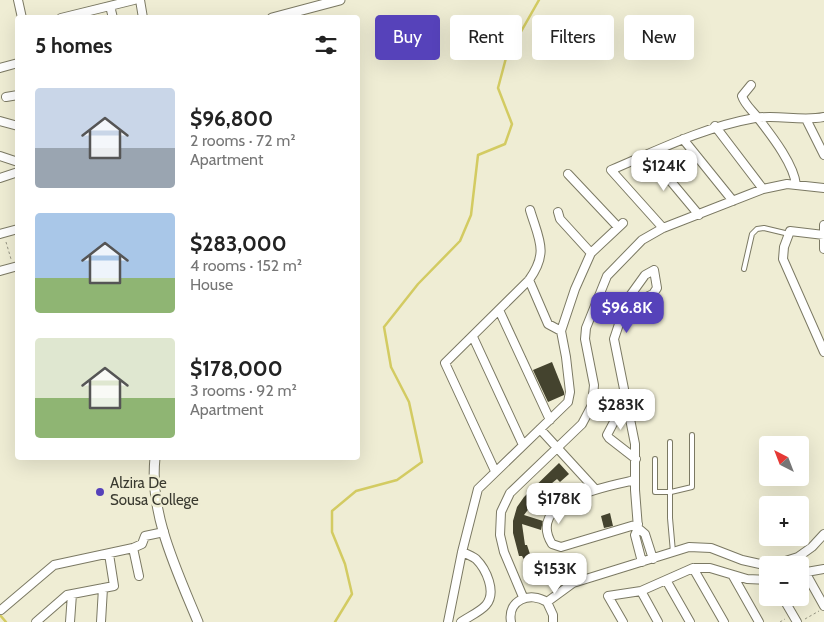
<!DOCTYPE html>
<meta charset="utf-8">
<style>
:root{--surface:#fff;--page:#f2f2f2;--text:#222;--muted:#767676;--accent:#5642ba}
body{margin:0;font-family:Cabin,sans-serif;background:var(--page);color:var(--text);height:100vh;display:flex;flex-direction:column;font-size:19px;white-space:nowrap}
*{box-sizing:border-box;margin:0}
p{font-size:16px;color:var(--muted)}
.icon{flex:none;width:28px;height:28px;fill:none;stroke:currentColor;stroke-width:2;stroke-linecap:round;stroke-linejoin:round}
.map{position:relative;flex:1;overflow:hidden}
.panel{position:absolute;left:15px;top:15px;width:345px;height:445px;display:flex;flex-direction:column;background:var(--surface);border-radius:5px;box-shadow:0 5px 20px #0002}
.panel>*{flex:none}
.hud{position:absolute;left:375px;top:15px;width:374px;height:45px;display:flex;gap:10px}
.needle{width:32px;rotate:318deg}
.buttons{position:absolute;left:759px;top:436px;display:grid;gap:10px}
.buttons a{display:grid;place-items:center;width:50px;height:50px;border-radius:5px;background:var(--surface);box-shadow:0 5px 20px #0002;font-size:25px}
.price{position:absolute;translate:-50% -42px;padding:0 11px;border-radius:10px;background:#fff;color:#222;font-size:16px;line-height:32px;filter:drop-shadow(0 1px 2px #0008)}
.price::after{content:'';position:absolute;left:50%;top:30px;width:15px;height:11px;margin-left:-8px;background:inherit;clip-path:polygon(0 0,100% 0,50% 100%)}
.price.on{background:var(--accent);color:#fff}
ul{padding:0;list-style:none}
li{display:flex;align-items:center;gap:15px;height:125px;padding:0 20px}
li span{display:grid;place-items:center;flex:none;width:140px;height:100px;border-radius:5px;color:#555}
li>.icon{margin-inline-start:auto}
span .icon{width:60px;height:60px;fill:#fffc;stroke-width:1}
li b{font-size:21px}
h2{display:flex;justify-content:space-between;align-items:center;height:60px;padding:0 20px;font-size:21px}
.tag{padding:0 18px;border-radius:5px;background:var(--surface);box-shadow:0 5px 20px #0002;font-size:18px;line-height:45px}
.tag.on{background:var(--accent);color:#fff}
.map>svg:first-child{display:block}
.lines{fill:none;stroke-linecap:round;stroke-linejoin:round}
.stream{stroke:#d3cb62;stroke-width:2.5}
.building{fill:#44432e}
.service-casing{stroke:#7b7963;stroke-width:6}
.minor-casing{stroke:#7b7963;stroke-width:10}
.tertiary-casing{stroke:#7b7963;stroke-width:11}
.path{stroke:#969583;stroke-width:1;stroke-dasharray:2.5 2.5;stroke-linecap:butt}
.service{stroke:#fff;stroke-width:4}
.minor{stroke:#fff;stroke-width:8}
.tertiary{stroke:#fff;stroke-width:9}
.poi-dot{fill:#5642ba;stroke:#efedd4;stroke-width:2}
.labels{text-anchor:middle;stroke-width:5;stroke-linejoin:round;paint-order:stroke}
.poi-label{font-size:15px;fill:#3a3a30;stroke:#efedd4;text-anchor:start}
</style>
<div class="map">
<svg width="824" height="622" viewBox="0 0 824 622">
<rect width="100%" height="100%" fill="#efedd4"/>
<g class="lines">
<!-- stream -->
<path class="stream" d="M0 615 6 622
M335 622 352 594 345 564 332 532V511L356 491 397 480 422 462 409 402 391 367 384 327 418 284 460 241 471 215 478 155 505 144 512 124 498 88 506 58 539 0"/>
</g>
<!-- building -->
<path class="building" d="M552 362 564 392V395L548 402 533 370Z
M559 463 569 474 560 482 557 479 535 497 536 499 524 515 543 521 541 530 522 524 525 545H527L532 560 526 563 522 556H519L513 533V521L517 507 524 497Z
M610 513 613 526 604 528 601 516Z"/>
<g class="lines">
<defs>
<path id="service" d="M744 269 752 234 757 229 764 228 789 234
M670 442V518L673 552
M655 459V492H671L692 487V435"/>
<path id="minor" d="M18 0 22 18
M140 0 143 18
M110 6 113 18
M61 18 134 0
M0 68 18 63
M751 85 742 96C745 105 752 110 758 118 771 135 794 164 796 185
M6 97 18 95
M806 119 824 155
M0 121 18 126
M715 126 763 189
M683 139 733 201
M648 154 699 215
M0 156 18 162
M568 174 618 227
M0 178 18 172
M558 212 560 219 591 253
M824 225V249
M663 228 611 170C658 150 704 127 755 118 778 114 801 122 824 117
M0 234 18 229
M824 235 790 231 784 247 783 259 824 352
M0 271 18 266
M529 280 548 324 561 331
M625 307 653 294 657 288 654 270 645 275 627 300 614 339 635 444V490L638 528 635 535 642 562
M499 310 550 420
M473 337 523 445
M626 399 607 435 609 438 636 459
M540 429 595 489
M495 471 445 363 529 280C549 252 539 240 530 210
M635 480C609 486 525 500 552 544L561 547 638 524
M638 528 645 534 653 559
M133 548 139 576
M693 568 724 622
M805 572 824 606
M801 573 824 569
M733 576 759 622
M666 580 690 622
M641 591 658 622
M523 597 504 552 500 535 501 512 510 493 582 424 592 405 594 385 585 339 586 328 607 276 642 240 663 228 763 189 787 184 824 188
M783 598 797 622
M547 602 573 583 689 547 711 548 742 560 760 564 779 563 798 557 812 547 824 534
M1 610 54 565 133 548 142 544 145 536 164 532
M36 622 67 595 114 586 109 554
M70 622 72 594
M101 622 103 588
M448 622 462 552 478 489 568 402 570 392 566 357 561 331 575 289 591 253 623 223
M461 622C468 617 480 612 486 605 497 592 486 569 476 559 472 556 467 554 462 552
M511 622C507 600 530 591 547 602L553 615V622
M623 622 608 596 641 591 693 568H710L747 579 768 580"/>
<path id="tertiary" d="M272 18 340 0
M155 458C149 514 177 571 198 622"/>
</defs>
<!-- service casing -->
<use href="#service" class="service-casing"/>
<!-- minor casing -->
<use href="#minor" class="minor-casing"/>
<!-- tertiary casing -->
<use href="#tertiary" class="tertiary-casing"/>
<!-- path -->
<path class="path" d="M16 181 18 186
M6 242 11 259
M805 619 819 611
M780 622 785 619"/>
<!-- service -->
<use href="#service" class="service"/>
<!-- minor -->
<use href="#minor" class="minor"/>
<!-- tertiary -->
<use href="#tertiary" class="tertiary"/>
</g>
<!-- markers -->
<circle class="poi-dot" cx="100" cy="492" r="5"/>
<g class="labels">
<!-- poi labels -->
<g class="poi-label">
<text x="110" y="488">Alzira De<tspan x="110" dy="17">Sousa College</tspan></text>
</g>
</g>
</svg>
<div class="buttons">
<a><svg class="needle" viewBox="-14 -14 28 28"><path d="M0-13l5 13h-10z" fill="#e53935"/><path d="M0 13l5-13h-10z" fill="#767676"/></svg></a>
<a>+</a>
<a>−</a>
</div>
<b class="price" style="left:664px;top:192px">$124K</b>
<b class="price on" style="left:627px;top:334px">$96.8K</b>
<b class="price" style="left:621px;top:431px">$283K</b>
<b class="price" style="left:559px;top:525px">$178K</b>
<b class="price" style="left:555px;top:595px">$153K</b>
<div class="hud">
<a class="tag on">Buy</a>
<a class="tag">Rent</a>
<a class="tag">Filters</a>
<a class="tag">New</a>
</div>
<section class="panel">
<h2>5 homes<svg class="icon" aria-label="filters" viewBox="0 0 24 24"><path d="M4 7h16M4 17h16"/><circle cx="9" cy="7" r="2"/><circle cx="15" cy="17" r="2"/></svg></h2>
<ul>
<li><span style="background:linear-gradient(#c9d6e8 60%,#9aa5b1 0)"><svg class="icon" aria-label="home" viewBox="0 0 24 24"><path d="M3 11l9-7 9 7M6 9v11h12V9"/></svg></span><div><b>$96,800</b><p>2 rooms · 72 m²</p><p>Apartment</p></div></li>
<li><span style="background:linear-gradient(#a9c7e8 65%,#8fb573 0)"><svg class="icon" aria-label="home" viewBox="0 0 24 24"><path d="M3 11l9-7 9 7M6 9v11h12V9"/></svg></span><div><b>$283,000</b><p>4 rooms · 152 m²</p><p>House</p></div></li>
<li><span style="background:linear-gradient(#dfe7d0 60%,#8fb573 0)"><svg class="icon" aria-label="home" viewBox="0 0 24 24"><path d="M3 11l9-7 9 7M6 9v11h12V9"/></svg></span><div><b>$178,000</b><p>3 rooms · 92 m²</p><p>Apartment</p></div></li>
</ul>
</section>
</div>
